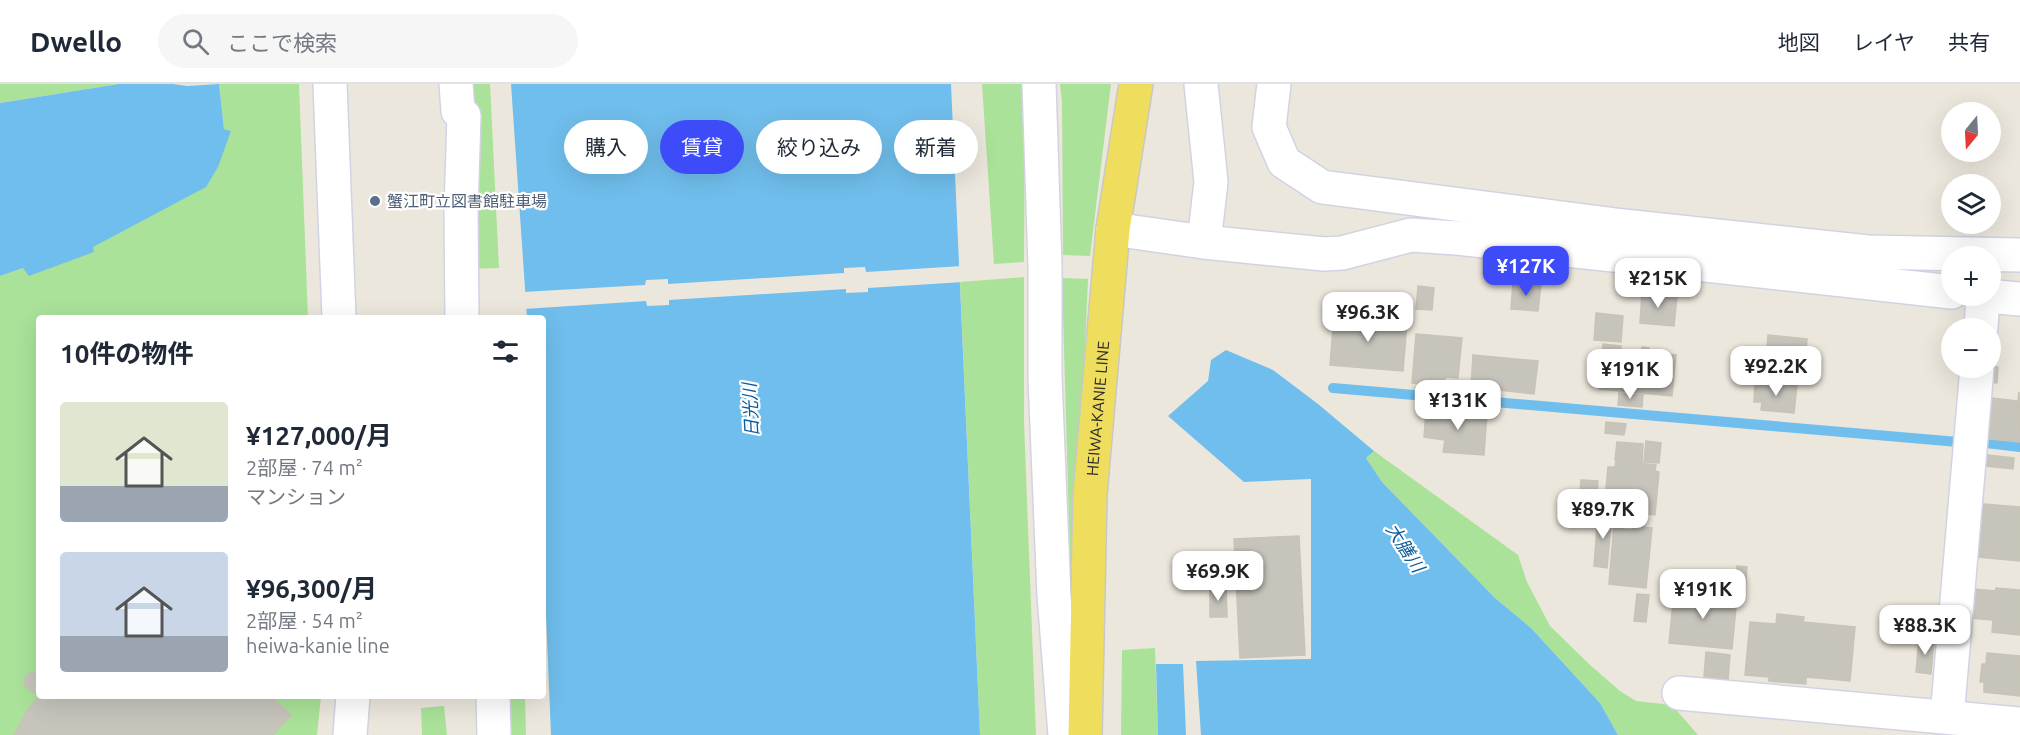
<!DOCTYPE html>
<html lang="ja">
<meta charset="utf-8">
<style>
:root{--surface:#fff;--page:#f6f6f7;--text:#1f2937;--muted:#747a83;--line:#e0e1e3;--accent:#3d4cf8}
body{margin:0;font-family:Ubuntu,"Noto Sans JP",sans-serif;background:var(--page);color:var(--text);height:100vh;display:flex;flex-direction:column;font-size:22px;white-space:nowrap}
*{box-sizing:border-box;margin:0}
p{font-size:20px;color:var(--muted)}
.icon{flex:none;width:33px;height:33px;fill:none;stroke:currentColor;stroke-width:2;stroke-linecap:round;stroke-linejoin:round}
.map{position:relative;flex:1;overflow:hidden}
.details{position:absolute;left:36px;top:231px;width:510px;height:384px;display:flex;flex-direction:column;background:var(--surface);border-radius:6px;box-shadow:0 6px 24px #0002}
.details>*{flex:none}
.guide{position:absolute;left:564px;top:36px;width:570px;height:54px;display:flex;gap:12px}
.needle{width:39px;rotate:198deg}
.controls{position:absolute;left:1941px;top:18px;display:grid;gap:12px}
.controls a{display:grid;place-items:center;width:60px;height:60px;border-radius:50%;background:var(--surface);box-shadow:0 6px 24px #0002;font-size:30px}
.price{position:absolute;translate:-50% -51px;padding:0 14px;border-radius:12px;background:#fff;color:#222;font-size:20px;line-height:39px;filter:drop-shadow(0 2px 3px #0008)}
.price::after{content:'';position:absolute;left:50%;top:36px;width:18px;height:14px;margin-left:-9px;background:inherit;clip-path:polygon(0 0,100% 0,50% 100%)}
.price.selected{background:var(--accent);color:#fff}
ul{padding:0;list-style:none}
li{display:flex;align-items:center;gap:18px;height:150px;padding:0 24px}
li span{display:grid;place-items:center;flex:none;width:168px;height:120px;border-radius:6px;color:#555}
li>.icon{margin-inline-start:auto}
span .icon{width:72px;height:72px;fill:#fffc;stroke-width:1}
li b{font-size:26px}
h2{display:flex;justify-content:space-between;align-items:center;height:72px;padding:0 24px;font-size:26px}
.pill{padding:0 21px;border-radius:27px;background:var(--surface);box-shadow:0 6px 24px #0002;font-size:21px;line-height:54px}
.pill.selected{background:var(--accent);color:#fff}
header{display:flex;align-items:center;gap:36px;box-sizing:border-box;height:84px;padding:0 30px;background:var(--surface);border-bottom:2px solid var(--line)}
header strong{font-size:28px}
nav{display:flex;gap:33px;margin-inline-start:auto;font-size:21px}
.search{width:420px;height:54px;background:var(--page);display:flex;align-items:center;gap:15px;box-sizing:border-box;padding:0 21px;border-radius:33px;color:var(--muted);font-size:22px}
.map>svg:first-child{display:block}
.green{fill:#aae299}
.water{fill:#70beed}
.pier{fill:#ece7dc}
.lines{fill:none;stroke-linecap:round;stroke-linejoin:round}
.stream{stroke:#70beed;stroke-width:10}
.building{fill:#c7c4bc;stroke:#c7c3b6;stroke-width:1.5}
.minor-casing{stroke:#d1d3e3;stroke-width:36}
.major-casing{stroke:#c8c8c8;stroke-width:36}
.minor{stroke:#fff;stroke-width:33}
.major{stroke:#efdd5e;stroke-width:33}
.service-dot{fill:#5c6f8a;stroke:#fff;stroke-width:2}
.labels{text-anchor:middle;stroke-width:4.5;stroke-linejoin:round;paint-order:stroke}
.service-label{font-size:16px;fill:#4e5e75;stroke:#fff;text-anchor:start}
.street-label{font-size:16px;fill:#2a2a2a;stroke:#fff}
.water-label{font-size:18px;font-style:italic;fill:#0e5b9a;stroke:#fff}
</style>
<header>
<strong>Dwello</strong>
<div class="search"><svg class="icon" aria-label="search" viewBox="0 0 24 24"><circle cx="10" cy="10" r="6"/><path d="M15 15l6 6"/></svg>ここで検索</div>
<nav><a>地図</a><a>レイヤ</a><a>共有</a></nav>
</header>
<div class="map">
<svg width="2020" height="651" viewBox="0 0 2020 651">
<rect width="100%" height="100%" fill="#ece7dc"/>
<!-- green -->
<path class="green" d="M0 0H119L0 19Z
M219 0H299L308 234H39V612H321L317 651H0V192L23 184 94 168 92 163 231 47 224 45Z
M467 0H490L499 184 469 185Z
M982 0H1022L1025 34 1024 178 994 180Z
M1060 0H1111L1090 172 1063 171 1062 19Z
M1024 193V338L1036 651H980L960 198Z
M1062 194 1088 195 1075 492 1071 511Z
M1374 367 1518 471 1527 498 1550 542 1589 580 1620 607 1636 617 1672 621 1698 651H1618L1600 619 1531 544 1495 514 1382 398 1366 374Z
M1155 564 1158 651H1121L1122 566Z
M502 612H525L526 651H504Z
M444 622 447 651H422L421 624Z"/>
<!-- water -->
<path class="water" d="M119 0H173L187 2 219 0 224 45 231 47 218 83 206 103 93 163 94 168 29 192 23 184 0 192V19Z
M511 0H951L980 651H551L543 459V234H527Z
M1226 266 1273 286 1318 320 1374 367 1366 374 1382 398 1495 514 1531 544 1600 619 1618 651H1201L1196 577 1311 575V395L1244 398 1168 332 1208 297 1211 276Z
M1156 580H1183L1186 651H1158Z"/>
<!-- pier -->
<path class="pier" d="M962 182 963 198 868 204V208L846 209V205L669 216V221L647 222 646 217 524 225 523 208 645 201 646 196 668 195V200L844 189V184L865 183 866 188Z"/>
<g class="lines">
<!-- stream -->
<path class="stream" d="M1333 304 1958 358
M1986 359 2020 363"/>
</g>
<!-- building -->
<path class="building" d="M1513 198 1541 201 1538 227 1511 225Z
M1418 202 1434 204 1432 226 1416 225Z
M1642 209 1677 212 1674 242 1640 239Z
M1596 229 1623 232 1621 258 1594 256Z
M1359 231 1384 233 1383 237 1407 239 1403 287 1330 281 1334 232 1359 235Z
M187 232H229V234H187Z
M1416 250 1462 254 1458 294 1445 293V297L1434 296V301L1412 299Z
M1768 251 1807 255 1803 300 1756 296 1758 277H1753L1754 264H1767Z
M1603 260 1621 262V269L1641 271 1642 263 1649 264V268L1676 271 1672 312 1599 305Z
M1473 271 1538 277 1534 310 1471 303Z
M1990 282 1998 283 1997 299 1986 298Z
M1755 297 1797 301 1794 329 1761 326 1762 318H1754Z
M2019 308 2020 358 1980 354 1983 313 2018 317Z
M1619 309 1643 311 1642 323 1618 321Z
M1442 325 1487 329 1484 371 1443 368 1445 356 1424 353 1426 328 1441 329Z
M1606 338 1626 340 1624 351 1605 349Z
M1646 357 1661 359 1659 379 1644 378Z
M1617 358 1643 360 1642 379 1615 376Z
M1987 371 2014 374 2013 385 1986 382Z
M1616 377 1656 381 1655 387 1659 388 1655 431 1604 426 1608 383H1615Z
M1581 396 1598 397 1596 425 1579 423Z
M1983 420 2020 423V477L1978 473Z
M1598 430 1612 431 1607 484 1594 482Z
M1613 432 1623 433 1622 440H1613Z
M1614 441 1622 442V445L1632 446 1633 442 1652 444 1646 504 1609 500Z
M1299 452 1305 571 1240 574 1234 455Z
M1737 482 1747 483 1745 508H1735Z
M1226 502 1227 533H1210V503Z
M1996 504 2020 506V551L1992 548Z
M1973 505 1995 507 1992 536 1970 534Z
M1674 508 1737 513 1732 565 1669 559Z
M1637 510 1649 511 1646 538 1634 537Z
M1777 530 1804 533 1803 538 1855 543 1850 597 1806 593V600L1769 597V593L1745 591 1750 538 1776 540Z
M1919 554 1934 556 1931 590 1916 588Z
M1706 568 1730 571 1728 596 1704 593Z
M1987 569 2020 572V612L1984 608V598H1980L1982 580H1986Z
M31 588 39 591V609L37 611 25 602V593Z
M39 612H276L273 615 291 631 273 651H14L27 627Z"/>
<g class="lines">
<defs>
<path id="minor" d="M330 0 339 234
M456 0 458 27 464 32 461 127 462 234
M1039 0 1045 182V294L1054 511 1065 651
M1201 0 1211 98 1204 158
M1274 0 1269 43 1284 78 1322 103 1616 141 1868 168 2020 171
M1113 145 1204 158 1324 170 1342 169 1411 151 1457 154 1952 208
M1986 212 2020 215
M1981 244 1983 212
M1679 609 2020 640
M493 612 494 651
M1947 633 1977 284
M350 651 353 612"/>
<g id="major">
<path id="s1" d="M1085 651 1090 411 1113 145 1136 0"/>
</g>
</defs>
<!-- minor casing -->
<use href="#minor" class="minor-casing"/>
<!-- major casing -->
<use href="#major" class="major-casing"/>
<!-- minor -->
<use href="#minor" class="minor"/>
<!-- major -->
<use href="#major" class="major"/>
</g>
<!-- markers -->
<circle class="service-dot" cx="375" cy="117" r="6"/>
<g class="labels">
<!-- service labels -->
<g class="service-label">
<text x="387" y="123">蟹江町立図書館駐車場</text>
</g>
<!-- street labels -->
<g class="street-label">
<text dy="6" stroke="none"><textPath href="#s1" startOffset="327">HEIWA-KANIE LINE</textPath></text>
</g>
<!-- water labels -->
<g class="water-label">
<text transform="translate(751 326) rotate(-93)" y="6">日光川</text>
<text transform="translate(1405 464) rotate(57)" y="6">大膳川</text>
</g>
</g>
</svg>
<div class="controls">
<a><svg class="needle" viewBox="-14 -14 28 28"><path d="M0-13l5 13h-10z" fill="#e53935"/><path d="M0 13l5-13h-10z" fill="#747a83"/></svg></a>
<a><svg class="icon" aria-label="layers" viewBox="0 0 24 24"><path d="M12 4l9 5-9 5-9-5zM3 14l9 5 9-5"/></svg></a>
<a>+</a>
<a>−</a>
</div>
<b class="price selected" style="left:1526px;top:213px">¥127K</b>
<b class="price" style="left:1658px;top:225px">¥215K</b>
<b class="price" style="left:1368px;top:259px">¥96.3K</b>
<b class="price" style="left:1776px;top:313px">¥92.2K</b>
<b class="price" style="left:1630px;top:316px">¥191K</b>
<b class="price" style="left:1458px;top:347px">¥131K</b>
<b class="price" style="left:1603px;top:456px">¥89.7K</b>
<b class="price" style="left:1218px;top:518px">¥69.9K</b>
<b class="price" style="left:1703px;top:536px">¥191K</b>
<b class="price" style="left:1925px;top:572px">¥88.3K</b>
<div class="guide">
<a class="pill">購入</a>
<a class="pill selected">賃貸</a>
<a class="pill">絞り込み</a>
<a class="pill">新着</a>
</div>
<section class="details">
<h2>10件の物件<svg class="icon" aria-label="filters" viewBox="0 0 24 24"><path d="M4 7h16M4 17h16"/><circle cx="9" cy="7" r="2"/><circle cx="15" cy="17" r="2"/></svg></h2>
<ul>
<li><span style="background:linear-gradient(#dfe7d0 70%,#9aa5b1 0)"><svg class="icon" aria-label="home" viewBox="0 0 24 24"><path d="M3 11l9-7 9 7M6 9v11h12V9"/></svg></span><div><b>¥127,000/月</b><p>2部屋 · 74 m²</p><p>マンション</p></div></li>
<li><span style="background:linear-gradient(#c9d6e8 70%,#9aa5b1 0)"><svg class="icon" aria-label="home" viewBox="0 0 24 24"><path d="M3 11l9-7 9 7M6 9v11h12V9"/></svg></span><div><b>¥96,300/月</b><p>2部屋 · 54 m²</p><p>heiwa-kanie line</p></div></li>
</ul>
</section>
</div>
